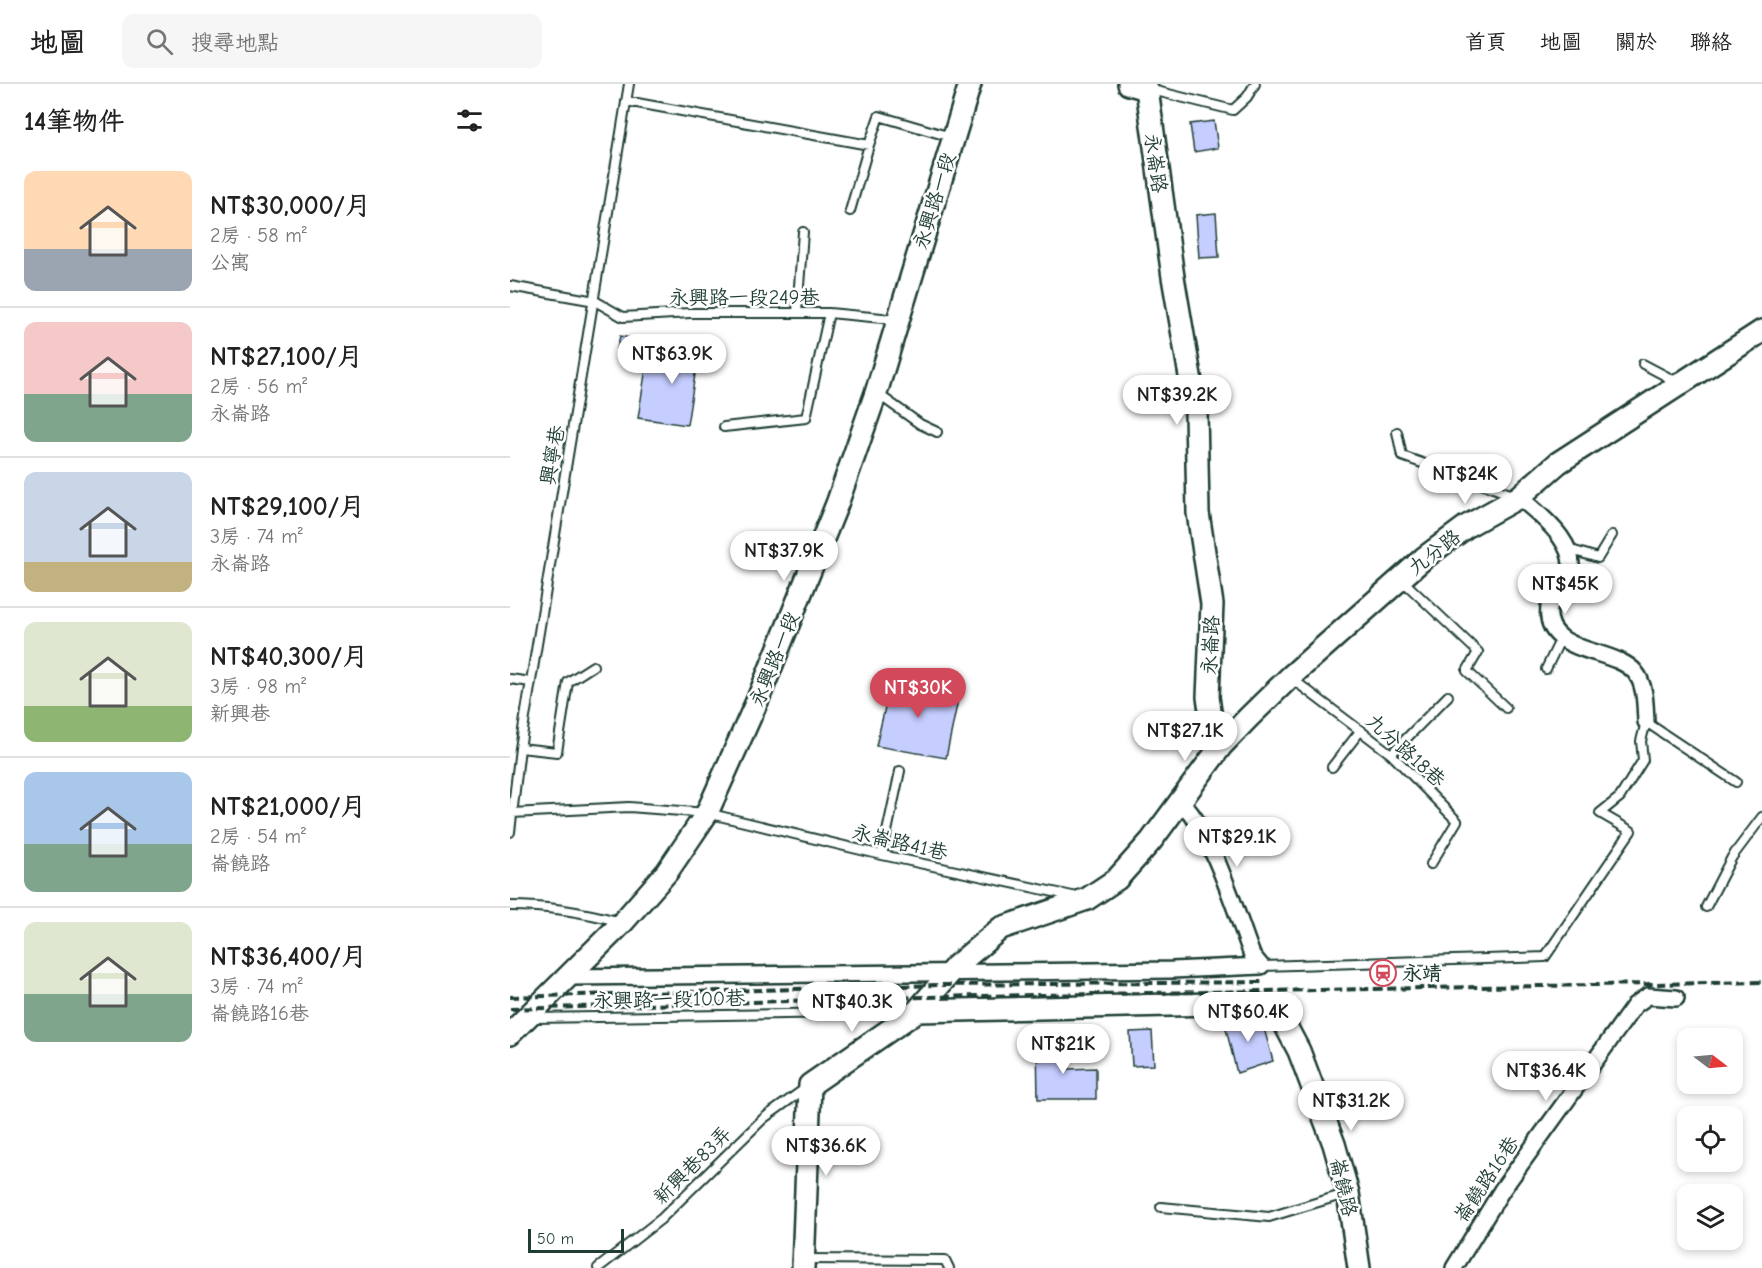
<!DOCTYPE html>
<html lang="zh-TW">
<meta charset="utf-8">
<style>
:root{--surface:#fff;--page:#f6f6f6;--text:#222;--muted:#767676;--line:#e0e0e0;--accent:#d1495b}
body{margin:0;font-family:"Comic Neue","LXGW WenKai TC",sans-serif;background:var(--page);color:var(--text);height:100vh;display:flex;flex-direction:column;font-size:22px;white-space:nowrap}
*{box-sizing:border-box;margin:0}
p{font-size:20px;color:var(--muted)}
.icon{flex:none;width:33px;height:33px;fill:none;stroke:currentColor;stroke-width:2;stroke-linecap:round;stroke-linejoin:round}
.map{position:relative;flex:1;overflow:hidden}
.panel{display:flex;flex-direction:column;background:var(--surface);width:510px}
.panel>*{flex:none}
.needle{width:39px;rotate:106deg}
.buttons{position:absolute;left:1167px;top:944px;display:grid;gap:12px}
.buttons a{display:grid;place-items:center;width:66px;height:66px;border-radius:12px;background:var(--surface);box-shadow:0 3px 9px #0003;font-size:30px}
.scale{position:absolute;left:18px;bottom:15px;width:96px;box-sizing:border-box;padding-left:6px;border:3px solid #1f3d34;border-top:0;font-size:16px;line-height:21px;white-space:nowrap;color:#1f3d34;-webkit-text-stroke:4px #fff;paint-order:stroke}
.price{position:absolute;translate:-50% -51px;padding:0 14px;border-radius:21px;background:#fff;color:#222;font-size:20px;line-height:39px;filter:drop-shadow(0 2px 3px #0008)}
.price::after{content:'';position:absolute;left:50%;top:36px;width:18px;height:14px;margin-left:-9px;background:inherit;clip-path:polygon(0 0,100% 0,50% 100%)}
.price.active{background:var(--accent);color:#fff}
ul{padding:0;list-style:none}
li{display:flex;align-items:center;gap:18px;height:150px;padding:0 24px}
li+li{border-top:2px solid var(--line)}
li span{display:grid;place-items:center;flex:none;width:168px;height:120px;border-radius:12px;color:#555}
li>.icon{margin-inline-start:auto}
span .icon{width:72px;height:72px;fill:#fffc;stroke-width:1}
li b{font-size:26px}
h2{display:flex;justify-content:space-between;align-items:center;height:72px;padding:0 24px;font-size:26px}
header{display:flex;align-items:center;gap:36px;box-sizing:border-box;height:84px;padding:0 30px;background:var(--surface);border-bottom:2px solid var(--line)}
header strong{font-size:28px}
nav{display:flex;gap:33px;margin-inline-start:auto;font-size:21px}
.search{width:420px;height:54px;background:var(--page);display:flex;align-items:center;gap:15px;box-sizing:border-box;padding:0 21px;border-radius:12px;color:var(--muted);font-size:22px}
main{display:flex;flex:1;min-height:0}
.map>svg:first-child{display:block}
.building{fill:#c6cdff;stroke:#1f3d34;stroke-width:1.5}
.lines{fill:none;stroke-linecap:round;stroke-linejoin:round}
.lane-casing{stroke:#1f3d34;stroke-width:12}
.street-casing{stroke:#1f3d34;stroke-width:20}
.secondary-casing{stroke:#1f3d34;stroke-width:26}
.lane{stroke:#fff;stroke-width:8}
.street{stroke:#fff;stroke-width:15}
.secondary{stroke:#fff;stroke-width:21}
.rail{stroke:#1f3d34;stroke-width:4;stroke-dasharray:9 4.5;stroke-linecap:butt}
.labels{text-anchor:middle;stroke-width:5;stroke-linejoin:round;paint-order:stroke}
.street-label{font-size:20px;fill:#1f3d34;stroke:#fff}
.poi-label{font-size:20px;font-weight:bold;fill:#1f3d34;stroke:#fff;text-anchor:start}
</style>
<header>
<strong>地圖</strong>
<div class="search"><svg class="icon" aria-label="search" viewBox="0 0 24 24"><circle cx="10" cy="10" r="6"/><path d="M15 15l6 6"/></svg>搜尋地點</div>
<nav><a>首頁</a><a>地圖</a><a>關於</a><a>聯絡</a></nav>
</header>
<main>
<section class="panel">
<h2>14筆物件<svg class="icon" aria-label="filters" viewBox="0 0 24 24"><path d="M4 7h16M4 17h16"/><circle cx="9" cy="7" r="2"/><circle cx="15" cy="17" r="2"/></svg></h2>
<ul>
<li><span style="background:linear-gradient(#ffd9b3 65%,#9aa5b1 0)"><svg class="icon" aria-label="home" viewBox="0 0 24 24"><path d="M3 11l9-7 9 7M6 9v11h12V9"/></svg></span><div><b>NT$30,000/月</b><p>2房 · 58 m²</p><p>公寓</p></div></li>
<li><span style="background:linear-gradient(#f6c9c9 60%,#7fa58c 0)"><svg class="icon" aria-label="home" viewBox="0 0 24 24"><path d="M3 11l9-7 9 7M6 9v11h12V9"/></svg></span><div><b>NT$27,100/月</b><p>2房 · 56 m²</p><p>永崙路</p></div></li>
<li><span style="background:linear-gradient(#c9d6e8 75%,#c2b280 0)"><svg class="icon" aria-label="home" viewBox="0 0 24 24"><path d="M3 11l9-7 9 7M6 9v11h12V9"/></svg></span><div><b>NT$29,100/月</b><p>3房 · 74 m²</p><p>永崙路</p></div></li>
<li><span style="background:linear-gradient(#dfe7d0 70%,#8fb573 0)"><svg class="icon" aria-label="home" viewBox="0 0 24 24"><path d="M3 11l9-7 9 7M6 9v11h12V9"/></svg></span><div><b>NT$40,300/月</b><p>3房 · 98 m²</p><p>新興巷</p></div></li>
<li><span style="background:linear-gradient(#a9c7e8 60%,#7fa58c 0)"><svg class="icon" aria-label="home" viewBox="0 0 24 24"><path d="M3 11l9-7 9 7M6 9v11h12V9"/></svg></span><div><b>NT$21,000/月</b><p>2房 · 54 m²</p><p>崙饒路</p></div></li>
<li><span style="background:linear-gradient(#dfe7d0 60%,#7fa58c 0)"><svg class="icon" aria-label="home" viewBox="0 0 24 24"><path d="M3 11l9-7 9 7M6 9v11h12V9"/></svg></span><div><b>NT$36,400/月</b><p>3房 · 74 m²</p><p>崙饒路16巷</p></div></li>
</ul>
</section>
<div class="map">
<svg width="1252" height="1184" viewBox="0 0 1252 1184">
<rect width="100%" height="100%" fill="#fff"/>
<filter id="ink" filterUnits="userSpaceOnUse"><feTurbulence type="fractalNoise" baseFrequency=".0167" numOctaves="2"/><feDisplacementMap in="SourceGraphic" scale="12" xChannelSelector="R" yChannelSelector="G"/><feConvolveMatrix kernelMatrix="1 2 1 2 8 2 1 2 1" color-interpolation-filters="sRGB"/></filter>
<g filter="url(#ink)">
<!-- building -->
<path class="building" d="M704 37 708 64 684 68 680 40Z
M706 129 709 173 689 174 686 131Z
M110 252 139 258 135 276 106 270Z
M157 258 198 261 196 279 187 278 177 341 128 334 136 284 155 287Z
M382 593 449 611 436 674 366 662Z
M713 933 745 934 752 937 763 977 727 989Z
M642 947 644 981 622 982 620 948Z
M527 959H558V985L586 984V1015H528Z"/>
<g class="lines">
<defs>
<path id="lane" d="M638 5 723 26 737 13 745 0
M116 17 359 61 369 32 441 53
M340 127 359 61
M0 202 85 217 113 233 180 229H319L372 234 385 237
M287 229 293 148
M1133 280 1169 299
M368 310 410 340 427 348
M214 343 296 334 319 229
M887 348 892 372 1003 411
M1058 465 1088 474 1102 451
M892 496 968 568 957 587 996 624
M1036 585 1051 554
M781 594 881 670 947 737 921 780
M0 595 21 598
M10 664 47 668 58 598 83 582
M881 670 938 612
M822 683 851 646
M2 729 119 723 197 729 372 771 567 813
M0 748 10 664 119 0
M372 771 390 687
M0 822C38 822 74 828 111 838
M1196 823 1222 773 1252 733
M751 882 1035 873 1121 747 1090 729 1110 713 1133 676 1131 657 1136 638 1226 698
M24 934 396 928
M651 1123 759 1133 835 1110
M296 1175 435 1176 439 1184
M88 1184 151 1135 254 1034 296 1004"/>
<path id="street" d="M1009 413C1030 431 1073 462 1058 496 1054 505 1044 514 1039 523 1033 571 1104 563 1125 588 1136 601 1135 622 1136 638
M669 717C699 739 728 834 742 871L751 882
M59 893 662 886 751 882
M944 1184 992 1106 1125 921 1138 912 1166 914"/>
<path id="secondary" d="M619 0 637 5 663 193 686 327 688 429 702 520 698 613 702 641 711 662
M407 927 703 920 748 921 770 931 789 967 824 1060 838 1109 849 1184
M0 950 113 838 157 788 197 729 248 615 327 420 366 309 460 0
M293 1184 300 1001 407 927 446 882 491 844 577 815 607 795 641 757 711 662 739 633 780 593 914 474 957 442 1009 413 1048 379 1252 247"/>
</defs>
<!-- lane casing -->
<use href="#lane" class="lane-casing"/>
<!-- street casing -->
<use href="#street" class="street-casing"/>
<!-- secondary casing -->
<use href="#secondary" class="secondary-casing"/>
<!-- lane -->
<use href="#lane" class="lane"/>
<!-- street -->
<use href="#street" class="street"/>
<!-- secondary -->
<use href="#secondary" class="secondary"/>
<!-- rail -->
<path class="rail" d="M0 913 428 901 753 898
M0 925 417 913 1252 898"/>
</g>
</g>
<!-- icons -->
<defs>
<symbol id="station-ring" viewBox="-11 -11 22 22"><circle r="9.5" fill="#fff" stroke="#d1495b" stroke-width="1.5"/><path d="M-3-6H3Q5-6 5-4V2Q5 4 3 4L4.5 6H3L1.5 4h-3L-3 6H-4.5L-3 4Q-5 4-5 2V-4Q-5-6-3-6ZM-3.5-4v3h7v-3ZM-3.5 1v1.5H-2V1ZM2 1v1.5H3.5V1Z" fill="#d1495b"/></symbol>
</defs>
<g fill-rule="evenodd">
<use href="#station-ring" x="858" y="874" width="30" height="30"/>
</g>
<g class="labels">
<!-- street labels -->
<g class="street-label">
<text transform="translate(646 79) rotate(82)" y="7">永崙路</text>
<text transform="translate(424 117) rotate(-73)" y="7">永興路一段</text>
<text x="234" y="220">永興路一段249巷</text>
<text transform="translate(42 371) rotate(-80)" y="7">興寧巷</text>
<text transform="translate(924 468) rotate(-38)" y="7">九分路</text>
<text transform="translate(700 561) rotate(-87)" y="7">永崙路</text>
<text transform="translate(264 575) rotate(-68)" y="7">永興路一段</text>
<text transform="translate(896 666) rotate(42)" y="7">九分路18巷</text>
<text transform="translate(390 758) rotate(13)" y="7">永崙路41巷</text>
<text transform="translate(159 915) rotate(-1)" y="7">永興路一段100巷</text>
<text transform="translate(182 1081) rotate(-45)" y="7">新興巷83弄</text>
<text transform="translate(976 1095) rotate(-56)" y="7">崙饒路16巷</text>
<text transform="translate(834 1103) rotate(77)" y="7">崙饒路</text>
</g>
<!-- poi labels -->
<g class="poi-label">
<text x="892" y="896">永靖</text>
</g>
</g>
</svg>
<div class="buttons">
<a><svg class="needle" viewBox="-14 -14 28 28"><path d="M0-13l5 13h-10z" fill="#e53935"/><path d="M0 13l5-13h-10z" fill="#767676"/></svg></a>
<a><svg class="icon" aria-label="locate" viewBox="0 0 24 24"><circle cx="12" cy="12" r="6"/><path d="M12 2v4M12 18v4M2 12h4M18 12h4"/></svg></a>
<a><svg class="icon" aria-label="layers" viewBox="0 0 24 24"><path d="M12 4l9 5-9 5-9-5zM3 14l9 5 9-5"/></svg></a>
</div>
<div class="scale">50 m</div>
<b class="price" style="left:162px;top:301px">NT$63.9K</b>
<b class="price" style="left:667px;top:342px">NT$39.2K</b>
<b class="price" style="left:955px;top:421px">NT$24K</b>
<b class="price" style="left:274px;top:498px">NT$37.9K</b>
<b class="price" style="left:1055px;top:531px">NT$45K</b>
<b class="price active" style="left:408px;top:635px">NT$30K</b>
<b class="price" style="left:675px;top:678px">NT$27.1K</b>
<b class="price" style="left:727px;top:784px">NT$29.1K</b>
<b class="price" style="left:342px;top:949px">NT$40.3K</b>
<b class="price" style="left:738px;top:959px">NT$60.4K</b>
<b class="price" style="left:553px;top:991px">NT$21K</b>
<b class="price" style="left:1036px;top:1018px">NT$36.4K</b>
<b class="price" style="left:841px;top:1048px">NT$31.2K</b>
<b class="price" style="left:316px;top:1093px">NT$36.6K</b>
</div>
</main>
